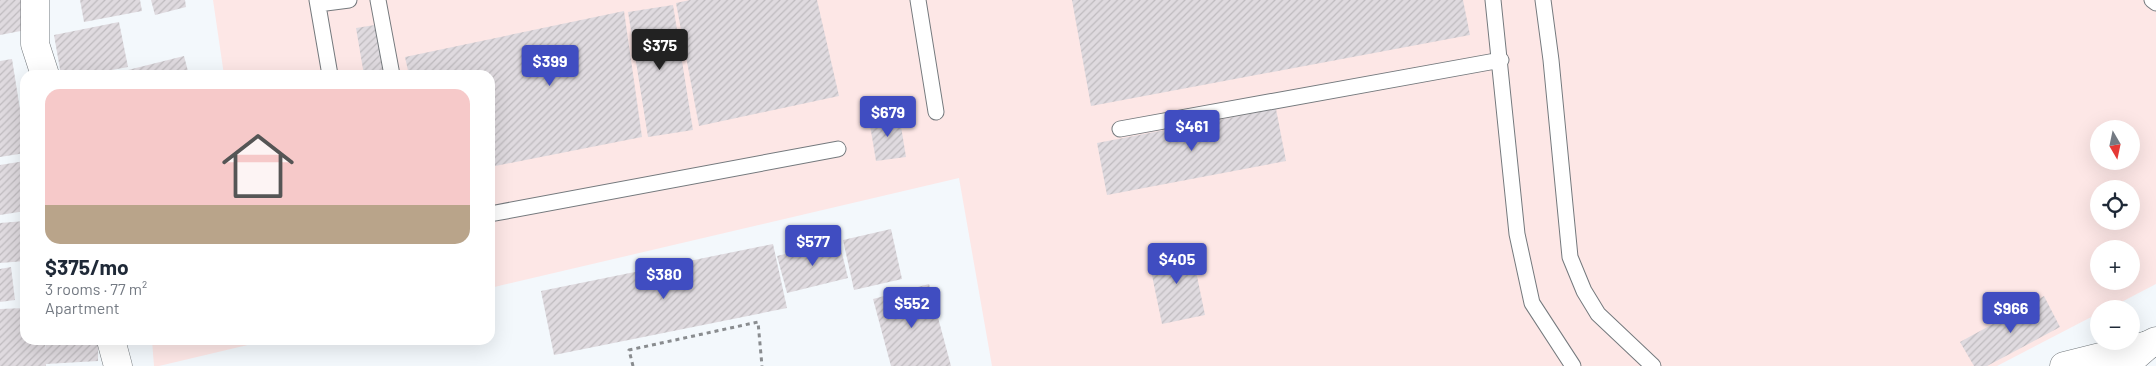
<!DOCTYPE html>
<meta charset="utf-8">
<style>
:root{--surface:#fff;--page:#f2f2f3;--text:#1f2937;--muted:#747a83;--line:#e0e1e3;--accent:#404dc1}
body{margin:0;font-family:Barlow,sans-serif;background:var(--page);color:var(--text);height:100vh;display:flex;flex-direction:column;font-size:19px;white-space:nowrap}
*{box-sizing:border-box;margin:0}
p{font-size:16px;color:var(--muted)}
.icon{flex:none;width:28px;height:28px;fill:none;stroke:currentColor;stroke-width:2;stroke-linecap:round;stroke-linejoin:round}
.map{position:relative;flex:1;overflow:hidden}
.sheet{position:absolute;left:20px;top:70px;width:475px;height:275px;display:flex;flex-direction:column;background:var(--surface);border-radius:15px;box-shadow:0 5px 20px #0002}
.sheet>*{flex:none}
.needle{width:32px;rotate:171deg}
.tools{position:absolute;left:2090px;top:120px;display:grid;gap:10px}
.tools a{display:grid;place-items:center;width:50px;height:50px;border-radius:50%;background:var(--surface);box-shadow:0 5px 20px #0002;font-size:25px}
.price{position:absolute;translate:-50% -42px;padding:0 11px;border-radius:5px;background:var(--accent);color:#fff;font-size:16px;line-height:32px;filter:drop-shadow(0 1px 2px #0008)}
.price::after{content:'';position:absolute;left:50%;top:30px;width:15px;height:11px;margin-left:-8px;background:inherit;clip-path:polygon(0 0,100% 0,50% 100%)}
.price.on{background:#222;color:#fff}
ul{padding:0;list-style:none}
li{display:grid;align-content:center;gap:10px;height:265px;padding:0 25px}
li+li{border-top:1px solid var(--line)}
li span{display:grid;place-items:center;height:155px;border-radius:15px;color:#555}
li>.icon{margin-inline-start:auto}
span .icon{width:90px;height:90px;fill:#fffc;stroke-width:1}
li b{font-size:21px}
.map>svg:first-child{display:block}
.commercial{fill:#fde7e6;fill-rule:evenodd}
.building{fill:url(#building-hatch)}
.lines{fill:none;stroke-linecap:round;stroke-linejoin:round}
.lane-casing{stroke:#74797d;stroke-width:17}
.street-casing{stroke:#74797d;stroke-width:29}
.primary-casing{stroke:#74797d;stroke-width:29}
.path{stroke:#898c8f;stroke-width:3;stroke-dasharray:4 4;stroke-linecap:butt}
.lane{stroke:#fff;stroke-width:15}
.street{stroke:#fff;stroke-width:28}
.primary{stroke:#fff;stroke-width:28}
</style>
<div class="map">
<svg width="2156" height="366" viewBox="0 0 2156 366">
<defs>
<pattern id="building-hatch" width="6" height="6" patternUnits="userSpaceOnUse" patternTransform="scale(1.25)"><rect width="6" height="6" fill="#dfdadf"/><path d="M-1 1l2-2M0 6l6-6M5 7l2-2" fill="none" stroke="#bfbbbf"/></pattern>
</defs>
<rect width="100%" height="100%" fill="#f3f8fc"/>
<!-- commercial -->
<path class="commercial" d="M213 0H2156V284L2108 309H2099V313L1997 366H992L959 178 490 288V75H224ZM2099 129H2131V161H2099ZM2099 189H2131V221H2099ZM2099 249H2131V281H2099Z
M152 340H269L159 366H154Z"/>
<!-- building -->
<path class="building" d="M0 0H25L31 29 0 35Z
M80 0H140L142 11 84 22Z
M151 0H185L186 7 155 15Z
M690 0H817L839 96 699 126 676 3Z
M1072 0H1463L1470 35 1091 106Z
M673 5 693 130 648 137 628 12Z
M624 11 642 137 490 167V75H409L405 57Z
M119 22 128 67 85 75H61L54 35Z
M381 24 389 75H364L356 28Z
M184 56 189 75H112V74Z
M12 59 25 141V153L0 157V61Z
M1276 109 1286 161 1107 195 1097 143Z
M899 114 906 157 876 161 869 119Z
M25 161V211L0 215V165Z
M25 221V261L0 263V223Z
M891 229 902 279 854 290 843 240Z
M839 241 848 278 787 293 777 256Z
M773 244 787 308 554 355 541 291Z
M1191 247 1205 315 1162 324 1148 256Z
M11 267 15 300 0 302V269Z
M929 284 951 366H891L873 299Z
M2044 296 2060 327 1987 366H1974L1960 342Z
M25 308V340H45V350L46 340H98V361L46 364V366H0V309Z"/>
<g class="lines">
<defs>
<path id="lane" d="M317 0 330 75
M378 0 392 75
M918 0 936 112
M1493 0 1517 234 1532 303 1573 366
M1543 0 1551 60 1570 257 1584 291 1598 314 1653 366
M2152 0 2156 3
M318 4 349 0
M1120 129 1501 60
M490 214 838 149"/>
<path id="street" d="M35 0V44L45 75
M111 340 118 366
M2064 366 2148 345"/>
<path id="primary" d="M2124 366 2148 345 2156 341"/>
</defs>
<!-- lane casing -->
<use href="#lane" class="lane-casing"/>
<!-- street casing -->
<use href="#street" class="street-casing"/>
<!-- primary casing -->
<use href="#primary" class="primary-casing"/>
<!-- path -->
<path class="path" d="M633 366 629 350 758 322 762 366"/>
<!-- lane -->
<use href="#lane" class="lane"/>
<!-- street -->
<use href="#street" class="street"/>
<!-- primary -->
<use href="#primary" class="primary"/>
</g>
</svg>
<div class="tools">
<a><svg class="needle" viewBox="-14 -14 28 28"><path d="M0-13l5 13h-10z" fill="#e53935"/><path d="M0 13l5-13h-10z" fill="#747a83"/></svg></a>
<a><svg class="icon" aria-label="locate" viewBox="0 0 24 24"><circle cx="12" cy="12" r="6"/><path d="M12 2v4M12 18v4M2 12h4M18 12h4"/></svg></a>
<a>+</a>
<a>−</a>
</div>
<b class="price on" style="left:660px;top:71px">$375</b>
<b class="price" style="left:550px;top:87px">$399</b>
<b class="price" style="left:888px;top:138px">$679</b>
<b class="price" style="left:1192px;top:152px">$461</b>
<b class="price" style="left:813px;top:267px">$577</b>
<b class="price" style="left:1177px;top:285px">$405</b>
<b class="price" style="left:664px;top:300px">$380</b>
<b class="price" style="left:912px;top:329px">$552</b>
<b class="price" style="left:2011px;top:334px">$966</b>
<section class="sheet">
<ul>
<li><span style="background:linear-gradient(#f6c9c9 75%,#b9a48a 0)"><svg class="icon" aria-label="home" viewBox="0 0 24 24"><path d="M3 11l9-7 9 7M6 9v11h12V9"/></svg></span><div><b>$375/mo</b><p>3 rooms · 77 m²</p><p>Apartment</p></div></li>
</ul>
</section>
</div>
